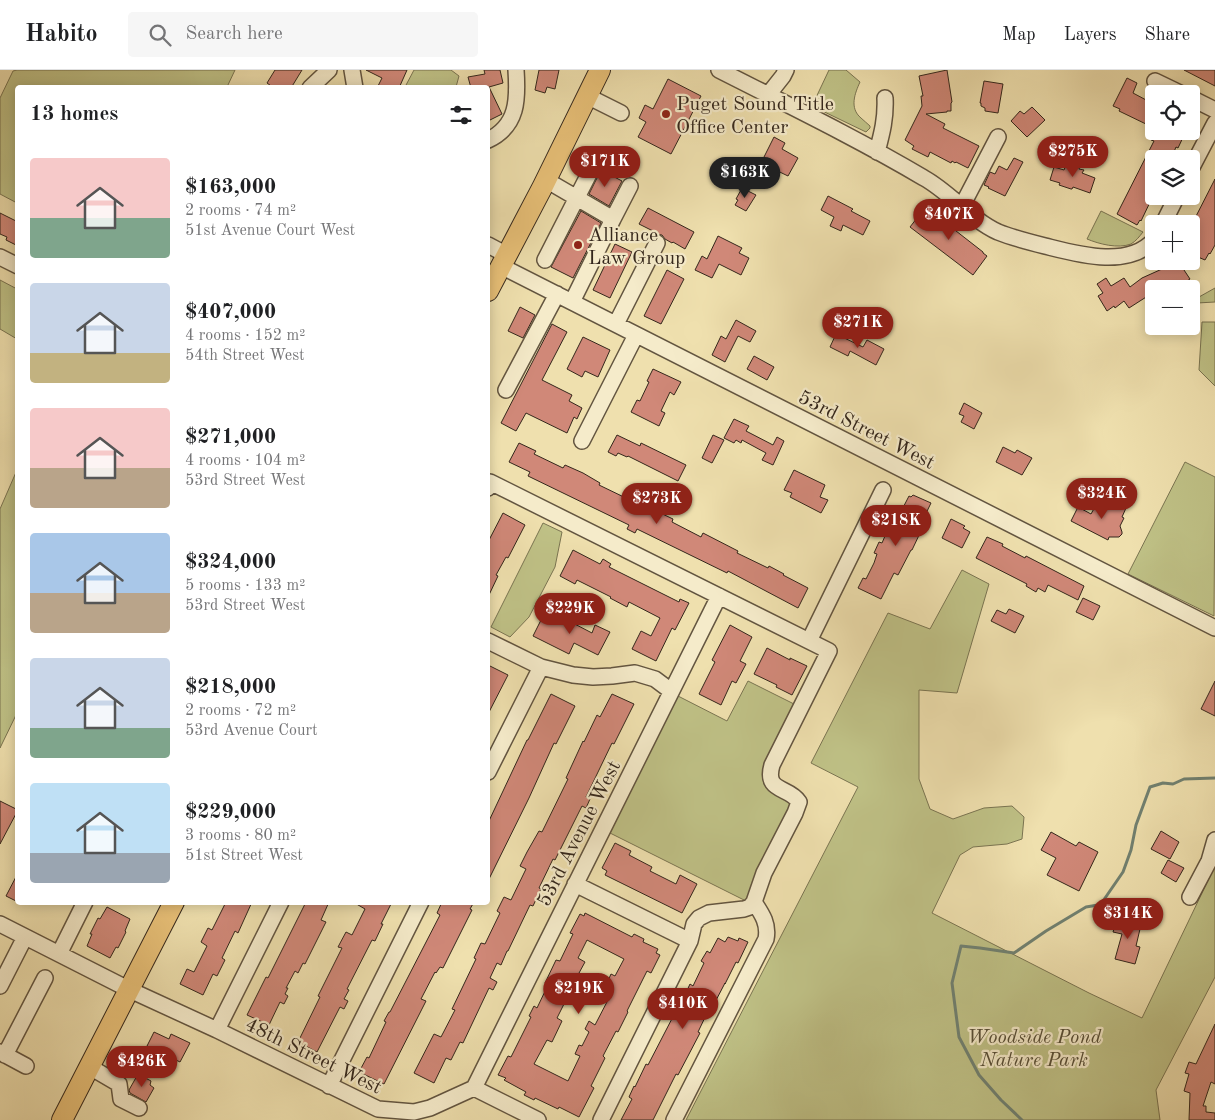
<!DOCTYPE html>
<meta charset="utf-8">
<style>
:root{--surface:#fff;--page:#f6f6f6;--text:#202124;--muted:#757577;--line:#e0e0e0;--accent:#8f2418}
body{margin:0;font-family:"Old Standard TT",serif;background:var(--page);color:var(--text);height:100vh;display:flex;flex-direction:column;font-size:19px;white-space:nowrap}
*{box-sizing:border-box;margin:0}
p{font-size:16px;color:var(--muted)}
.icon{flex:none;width:28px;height:28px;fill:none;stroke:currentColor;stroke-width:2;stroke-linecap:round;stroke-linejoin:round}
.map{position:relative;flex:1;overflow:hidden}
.sheet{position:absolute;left:15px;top:15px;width:475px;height:820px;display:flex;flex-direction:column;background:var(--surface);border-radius:5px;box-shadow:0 2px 12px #0003}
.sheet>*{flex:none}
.fabs{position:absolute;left:1145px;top:15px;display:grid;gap:10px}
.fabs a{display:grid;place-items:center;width:55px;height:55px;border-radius:5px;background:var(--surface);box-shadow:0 2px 12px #0003;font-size:25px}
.price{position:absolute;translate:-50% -42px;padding:0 11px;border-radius:18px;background:var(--accent);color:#fff;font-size:16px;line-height:32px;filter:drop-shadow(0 1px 2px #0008)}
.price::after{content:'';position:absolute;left:50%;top:30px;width:15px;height:11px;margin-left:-8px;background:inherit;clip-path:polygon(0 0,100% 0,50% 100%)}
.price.current{background:#222;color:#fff}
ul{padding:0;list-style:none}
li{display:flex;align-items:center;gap:15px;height:125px;padding:0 15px}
li span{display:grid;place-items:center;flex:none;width:140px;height:100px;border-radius:5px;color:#555}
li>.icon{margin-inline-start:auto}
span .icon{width:60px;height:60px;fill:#fffc;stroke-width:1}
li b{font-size:21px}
h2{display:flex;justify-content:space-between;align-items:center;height:60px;padding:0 15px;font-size:21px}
header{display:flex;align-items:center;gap:30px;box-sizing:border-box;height:70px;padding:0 25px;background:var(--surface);border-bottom:1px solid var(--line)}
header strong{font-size:24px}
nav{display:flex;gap:28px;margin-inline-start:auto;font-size:18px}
.search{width:350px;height:45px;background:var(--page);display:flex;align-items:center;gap:12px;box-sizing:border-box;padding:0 18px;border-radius:5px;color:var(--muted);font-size:19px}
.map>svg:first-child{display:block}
.green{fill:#bfc186;stroke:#7a7451}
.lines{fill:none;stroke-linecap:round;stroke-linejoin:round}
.stream{stroke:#718171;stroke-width:3}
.building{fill:#d08878;stroke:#34271c;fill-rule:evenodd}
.minor-casing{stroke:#635540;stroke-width:18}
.major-casing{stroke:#34271c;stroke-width:22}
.minor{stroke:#f5ebca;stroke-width:15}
.major{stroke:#e8c077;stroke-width:20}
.poi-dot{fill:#8f2418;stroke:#f5ebca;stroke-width:2}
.labels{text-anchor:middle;stroke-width:4.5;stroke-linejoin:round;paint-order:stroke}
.poi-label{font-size:20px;fill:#34271c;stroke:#f5ebca;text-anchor:start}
.street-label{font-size:20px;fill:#34271c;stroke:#f5ebca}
.park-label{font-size:20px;font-style:italic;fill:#574e36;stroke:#f5ebca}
</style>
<header>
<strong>Habito</strong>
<div class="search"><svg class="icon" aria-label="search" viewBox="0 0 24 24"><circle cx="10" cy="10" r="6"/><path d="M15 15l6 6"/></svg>Search here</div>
<nav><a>Map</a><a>Layers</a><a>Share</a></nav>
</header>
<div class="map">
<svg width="1215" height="1050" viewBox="0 0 1215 1050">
<rect width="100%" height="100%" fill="#efe0ae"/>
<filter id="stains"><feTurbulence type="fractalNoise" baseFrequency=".004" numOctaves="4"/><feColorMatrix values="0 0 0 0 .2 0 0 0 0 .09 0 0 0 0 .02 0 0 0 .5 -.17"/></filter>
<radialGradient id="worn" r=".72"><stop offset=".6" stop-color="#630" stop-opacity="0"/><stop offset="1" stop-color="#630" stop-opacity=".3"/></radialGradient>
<!-- green -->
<path class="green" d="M17 0H235L227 17 18 18 17 133 0 124V28L13 1Z
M414 0H451L459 6 456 17H405Z
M829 0H846L860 12C855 23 849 38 861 48 864 51 867 53 870 56V58L866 62 812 36Z
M1101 141 1143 162C1139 167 1136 171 1131 174 1118 179 1099 174 1087 169Z
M0 210 17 219V269L0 259Z
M1215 218V232L1197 233 1196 231 1199 227Z
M1202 252H1215V316L1199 300Z
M1185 392 1215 407 1214 546 1128 504Z
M17 400V643L0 678V439Z
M543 453 562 462 555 497 529 547 510 567 491 557Z
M962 500 989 514 957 623 919 620V709L930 739 953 749 984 738 1012 736 1024 747 1022 769 1007 774 973 777 960 785 932 843 1089 923 1142 948 1215 796V907L1156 1020 1160 1050H686L858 717 811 693 888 543 930 559Z
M748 611 798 636 765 708 767 718 787 728 791 733 746 831 608 762 678 626 727 651Z"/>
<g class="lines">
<!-- stream -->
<path class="stream" d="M1022 1050 1001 1030 979 1005 959 967 952 913 961 876 980 878 1014 883 1046 861 1086 837 1098 835 1103 831 1123 802 1131 780 1136 755 1150 717 1163 713 1173 714 1184 709 1215 708"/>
</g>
<!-- building -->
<path class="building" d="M275 0H302L291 18H274L267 13Z
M366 0H407L399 18H377L382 8Z
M484 0H500L503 13 489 17 502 44 488 51V17L471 18 468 7 485 4Z
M539 0H559L555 19 547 17 545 23 535 20Z
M947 0 952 32 951 33V41H947V42L926 44 945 54 943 58 979 76 968 98 956 92 955 93 952 91 951 93 930 82 928 87 912 79 914 76 905 70 922 36 921 26H923L919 6Z
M1184 0H1215V16Z
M1127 8 1137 13 1133 23 1148 31 1147 33 1154 36V44L1148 55 1119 41 1120 39 1113 36Z
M668 9 701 26 671 84 638 67 646 52 639 48 645 35 653 39Z
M984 11 1003 14 998 43 985 41V38L981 36V33H980Z
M1032 37 1045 50 1027 67 1011 51 1020 41 1024 44Z
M1155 61H1186L1178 78 1176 77 1171 89H1154V119L1151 124 1153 126 1141 151 1140 150 1137 155 1117 144 1154 71 1151 70Z
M774 67 785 73 782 79 798 88 788 106 761 93Z
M1014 88 1023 92 1005 126 988 118 989 117 984 115 990 102 995 104 999 96 1007 100Z
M1067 92 1080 96 1079 99 1084 100 1082 103 1095 108 1090 123 1073 117 1072 119H1071L1059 115 1060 113 1050 110 1054 97 1064 100Z
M601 100 622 111 609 136 589 124Z
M1215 109V175L1210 184 1209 183 1205 190 1191 184V156Z
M742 118 756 125 746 141 735 135 738 130 736 129Z
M828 126 853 139 851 141 870 151 863 165 843 155 841 161 830 156 834 147 821 140Z
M648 138 694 162 685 179 673 172 672 173 665 169 662 165 655 164V162L639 154Z
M924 139 942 150 983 182V183L987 186 973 205 910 157Z
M581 141 601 153 573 208 551 197Z
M0 143 18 152V176L6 170 7 167 0 164Z
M718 166 742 178 739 183 749 188 741 205 719 194 712 208 695 200 702 186 707 189Z
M615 174 632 182 610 228 593 220Z
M1166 191H1171L1175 197 1180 194 1190 209 1184 213 1185 215 1179 219H1154V222L1129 238 1124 231 1115 238 1114 236 1107 241 1098 226 1103 223 1097 214 1106 208 1111 216 1124 208 1130 217 1142 208 1162 199 1160 196Z
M667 200 684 209 661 254 644 246Z
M520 237 535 245 523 268 508 261Z
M736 250 756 261 750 272 738 266 725 292 712 285 721 266 726 269Z
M552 254 567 262 542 310 572 325 569 331 582 338 577 349 574 347 567 363 526 343 516 361 501 353Z
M836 264 863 277 867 270 884 279 876 295 850 281 848 286 830 277Z
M583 267 610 280 598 307 585 301 582 307 567 299Z
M754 286 774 297 767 310 747 299Z
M653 299 681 312 674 325 670 322 661 341 665 343 659 356 631 342 637 330 640 331 649 312 647 311Z
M964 333 982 343 974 359 961 352 964 346 959 344Z
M734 349 749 356 746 361 773 375 777 367 784 371 773 395 762 390 766 383 742 370 741 373 736 370 734 373 724 368Z
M617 365 640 376 641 373 686 395 678 411 628 386 627 387 618 383 616 386 608 382Z
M713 365 724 370 712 393 702 388Z
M519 373 536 381 534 384 563 398 565 395 583 403 600 413 599 415 630 430 631 429 673 449 672 452 701 467 703 463 738 481 737 483 768 498 769 496 784 504 783 505 808 518 798 538 728 501 727 503 637 459 635 463 627 459 629 455 528 406 530 402 509 392Z
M1003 377 1015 383 1017 380 1032 388 1022 405 996 392Z
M794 400 825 415 820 427 828 430 821 443 790 427 792 423 784 420Z
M913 425 931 433 918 460 921 461 912 480H911L898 505 894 503 881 529 858 518 863 508 866 509 874 493 877 484 874 483 879 472 882 473 888 459 891 461 909 426 911 427Z
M1110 430 1126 438 1122 447 1124 448 1120 456 1122 462V464L1119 467H1109L1108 470 1071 451 1078 437 1091 444 1096 435 1106 440Z
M503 443 525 455 508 488 506 487 496 505 498 506 488 527V472Z
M951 449 965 456 963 458 970 462 962 478 942 468Z
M987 467 1003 474 1002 476 1025 488 1026 486 1084 516 1078 530 1048 515 1045 522 1038 518 1036 522 1026 516 1027 514 976 488Z
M573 480 600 494 603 489 611 494 609 497 679 532 680 529 689 533 675 560 672 558 656 591 632 579 641 561 651 566 660 548 629 532 627 537 610 528 611 527 577 510 575 514 560 506Z
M1083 528 1100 536 1093 550 1076 542Z
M1009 539 1024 546 1015 563 991 551 997 540 1006 544Z
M545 542 566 553 567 550 592 563 595 555 610 562 598 585 574 573 569 584 533 566Z
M730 555 752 567 740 591 746 594 736 613 732 611 721 635 699 624 715 592 712 590Z
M767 578 790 590V588L807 596 792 625 776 617 777 615 754 604Z
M488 595 508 605 488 644Z
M1215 611V646L1201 639Z
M551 624 575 636 556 674 554 673 529 728 488 811V753L527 670H528Z
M612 624 634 634 614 674 612 673 586 727 590 729 586 738 582 736 555 790 553 789 539 818 541 819 533 836 530 835 508 881H507L501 895 497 893 490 908 497 912 493 920 489 918 463 973 460 972 451 990 446 988 434 1013 414 1003 434 964 441 967 455 940 452 939 476 889 474 888 481 873 485 874 500 843 497 841 504 827 511 830 526 799 520 796 527 782 539 761 542 762 568 709 566 708 583 671 584 672 597 645 600 647Z
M0 731 18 740 0 774Z
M1161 761 1179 772 1170 789 1151 779Z
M1051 762 1076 776 1079 772 1098 782 1079 821 1047 805 1056 788 1041 780Z
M615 773 631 781 629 785 652 797 650 801 676 814 680 805 697 814 682 843 605 805 607 801 602 798Z
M1168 790 1184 798 1176 812 1161 803Z
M18 803V832L6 826Z
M226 832H252L238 863 235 861 222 888 225 890 217 906 213 904 203 925 180 914 187 899 194 902 207 876 201 872 208 858 212 860Z
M306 832H329L321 850 326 852 305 894 303 893 298 903 295 901 286 918H288L285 924 288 926 284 934 280 932 269 955 247 945 266 907 268 908Z
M353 832H392L381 854H383L375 871 372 870 347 919 349 920 344 929 348 931 344 939 340 937 317 982 298 972 320 927 318 926 342 878 338 877 346 862 352 865 365 839Z
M442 832H474L470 839 472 840 443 898 440 897 436 903 435 902 421 929 426 931 384 1014 359 1002 367 987 369 988 386 952 384 951 389 942H390L440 845 437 843Z
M107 837 130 849 125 861 126 862 118 878 116 877 110 888 87 876 92 864H90L98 848 100 849Z
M585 843 632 867 634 864 644 869 643 872 658 879 656 883 660 885 651 903 647 901 627 941 628 942 618 962 616 961 603 986 605 988 591 1016 594 1018 579 1047 559 1037 558 1039 535 1028 534 1030 524 1025 526 1022 504 1010 506 1008 498 1005 508 986 511 987 531 947 529 946 534 936 537 938 548 915 545 913 556 890 560 891 573 864 570 863 580 844 584 846ZM587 870 624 889 615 906 611 904 607 913 612 916 606 927 609 928 595 955 589 951 585 959 589 962 582 976 579 975 575 984 580 986 568 1011 534 994 547 970 552 972 562 951 557 948 569 924 574 926 584 905 579 903 585 892 578 888Z
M1129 845 1140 848 1137 858 1140 859 1136 876 1140 877 1135 894 1115 889 1122 864 1113 862 1117 849 1127 852Z
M728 867 738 871 739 868 748 872 738 893 736 892 725 914V913L712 938 710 937 698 962 700 963 688 986 678 1005 676 1004 653 1050H621L632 1029 629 1027 634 1016 635 1017 646 994 648 995 678 937 675 936 681 925 684 927 690 914 693 916 704 893 701 891 707 881 710 883 718 868 725 872Z
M1215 954V1014L1211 1012 1203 1036H1206V1042L1215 1043V1050H1189L1190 1023 1184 1021 1189 1004 1185 1003 1189 992 1196 994Z
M154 962 169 969 171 964 190 973 180 992 147 976Z
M138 1004 151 1011 150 1015 154 1018 146 1032 130 1023 129 1020Z"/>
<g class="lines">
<defs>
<path id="minor" d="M352 0 355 18
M719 0C788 35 858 69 924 108 951 123 970 149 998 162 1013 168 1029 172 1045 176 1077 184 1128 199 1154 170
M1155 11 1182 24
M310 18 329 0
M768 25 783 6 786 0
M587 26 621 43
M1191 28 1215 40
M488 70C518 56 518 29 516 0
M877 82C882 63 886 48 885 28
M1191 99 1215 53
M546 110 613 149 572 232
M962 136 998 67
M613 149 630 116
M1163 154 1177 126
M488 175 507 185
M0 187 18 196
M545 190 592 98
M501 196 1215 558
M616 254 657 173
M506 320 557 224
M582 371 636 265
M488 418 490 412 829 581 772 695C764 723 789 716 799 732L795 743 764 803 754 832 750 837 744 839 709 843 699 848 694 854 690 871 601 1050
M488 571 541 597 573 605 593 607 612 606 635 603 655 609 671 621
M809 571 883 420
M488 702 541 597
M575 814 690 871
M1190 827 1209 791 1215 770
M0 854 130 920 217 960 378 1039 414 1042 430 1038 474 1018
M59 884 85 832
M0 916 25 867
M217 960 281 832
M0 982 26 996
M5 985 45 908
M90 997 119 1014 121 1029 139 1038
M329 1016 421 832
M474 1018 719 526
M474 1018 538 1050
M674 1050 766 869C769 854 762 844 754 832"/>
<path id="major" d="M488 221 543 116 600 0
M62 1050 174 832"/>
</defs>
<!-- minor casing -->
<use href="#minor" class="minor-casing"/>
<!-- major casing -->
<use href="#major" class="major-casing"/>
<!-- minor -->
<use href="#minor" class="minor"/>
<!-- major -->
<use href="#major" class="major"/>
</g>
<!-- markers -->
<g class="poi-dot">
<circle cx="666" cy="44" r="5"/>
<circle cx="578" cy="175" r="5"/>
</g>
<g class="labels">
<!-- poi labels -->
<g class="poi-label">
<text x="676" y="40">Puget Sound Title<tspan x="676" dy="23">Office Center</tspan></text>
<text x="588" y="171">Alliance<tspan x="588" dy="23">Law Group</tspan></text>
</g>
<!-- street labels -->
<g class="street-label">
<text transform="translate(867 359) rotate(27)" y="7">53rd Street West</text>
<text transform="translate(578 763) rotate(-63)" y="7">53rd Avenue West</text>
<text transform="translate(314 985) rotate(26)" y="7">48th Street West</text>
</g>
<!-- park labels -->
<g class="park-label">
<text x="1034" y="973">Woodside Pond<tspan x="1034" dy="23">Nature Park</tspan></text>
</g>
</g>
<rect width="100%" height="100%" filter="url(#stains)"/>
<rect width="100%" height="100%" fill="url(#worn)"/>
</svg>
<div class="fabs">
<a><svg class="icon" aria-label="locate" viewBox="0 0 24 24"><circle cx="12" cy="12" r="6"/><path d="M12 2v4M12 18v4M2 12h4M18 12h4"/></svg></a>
<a><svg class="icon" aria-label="layers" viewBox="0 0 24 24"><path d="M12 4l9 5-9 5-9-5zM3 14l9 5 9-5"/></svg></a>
<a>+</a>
<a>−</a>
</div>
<b class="price" style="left:1073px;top:108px">$275K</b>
<b class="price" style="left:605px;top:118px">$171K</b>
<b class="price current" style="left:745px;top:129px">$163K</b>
<b class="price" style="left:949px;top:171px">$407K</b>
<b class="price" style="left:858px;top:279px">$271K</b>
<b class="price" style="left:1102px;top:450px">$324K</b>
<b class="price" style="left:657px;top:455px">$273K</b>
<b class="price" style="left:896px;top:477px">$218K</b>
<b class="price" style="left:570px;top:565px">$229K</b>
<b class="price" style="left:1128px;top:870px">$314K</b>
<b class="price" style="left:579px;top:945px">$219K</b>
<b class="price" style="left:683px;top:960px">$410K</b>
<b class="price" style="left:142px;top:1018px">$426K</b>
<section class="sheet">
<h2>13 homes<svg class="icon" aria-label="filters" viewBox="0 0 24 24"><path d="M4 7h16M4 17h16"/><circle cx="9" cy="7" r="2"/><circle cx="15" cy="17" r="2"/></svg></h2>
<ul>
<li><span style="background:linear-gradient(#f6c9c9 60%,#7fa58c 0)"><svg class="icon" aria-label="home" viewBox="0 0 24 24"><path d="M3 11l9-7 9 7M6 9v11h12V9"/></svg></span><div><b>$163,000</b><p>2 rooms · 74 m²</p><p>51st Avenue Court West</p></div></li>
<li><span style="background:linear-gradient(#c9d6e8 70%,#c2b280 0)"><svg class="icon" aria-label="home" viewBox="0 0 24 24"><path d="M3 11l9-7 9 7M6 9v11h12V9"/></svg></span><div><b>$407,000</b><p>4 rooms · 152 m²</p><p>54th Street West</p></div></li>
<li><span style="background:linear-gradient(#f6c9c9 60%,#b9a48a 0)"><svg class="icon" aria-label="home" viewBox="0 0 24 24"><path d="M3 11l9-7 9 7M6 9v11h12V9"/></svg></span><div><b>$271,000</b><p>4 rooms · 104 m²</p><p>53rd Street West</p></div></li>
<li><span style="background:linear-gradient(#a9c7e8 60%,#b9a48a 0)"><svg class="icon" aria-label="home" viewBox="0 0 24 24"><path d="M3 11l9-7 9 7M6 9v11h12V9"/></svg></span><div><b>$324,000</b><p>5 rooms · 133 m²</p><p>53rd Street West</p></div></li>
<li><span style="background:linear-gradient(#c9d6e8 70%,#7fa58c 0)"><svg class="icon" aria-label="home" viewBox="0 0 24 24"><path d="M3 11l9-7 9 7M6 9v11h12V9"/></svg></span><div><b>$218,000</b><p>2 rooms · 72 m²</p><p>53rd Avenue Court</p></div></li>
<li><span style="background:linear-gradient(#bfe0f5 70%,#9aa5b1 0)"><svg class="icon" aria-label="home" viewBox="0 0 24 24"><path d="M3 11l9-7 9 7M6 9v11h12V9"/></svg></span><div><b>$229,000</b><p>3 rooms · 80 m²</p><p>51st Street West</p></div></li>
</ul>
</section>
</div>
